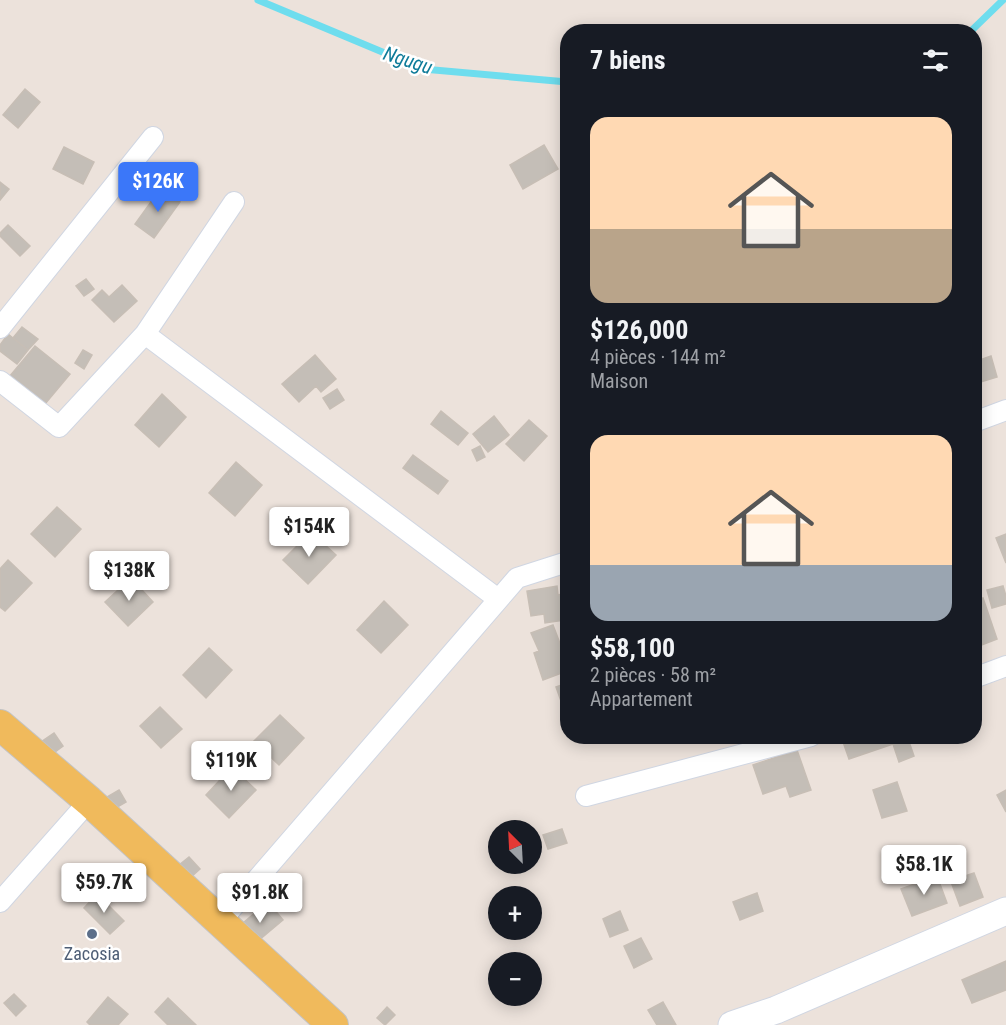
<!DOCTYPE html>
<html lang="fr">
<meta charset="utf-8">
<style>
:root{--surface:#171b24;--page:#20242c;--text:#f1f3f6;--muted:#9ea1a6;--accent:#3b77f9}
body{margin:0;font-family:"Roboto Condensed",sans-serif;background:var(--page);color:var(--text);height:100vh;display:flex;flex-direction:column;font-size:22px;white-space:nowrap}
*{box-sizing:border-box;margin:0}
p{font-size:20px;color:var(--muted)}
.icon{flex:none;width:33px;height:33px;fill:none;stroke:currentColor;stroke-width:2;stroke-linecap:round;stroke-linejoin:round}
.map{position:relative;flex:1;overflow:hidden}
.drawer{position:absolute;left:560px;top:24px;width:422px;height:720px;display:flex;flex-direction:column;background:var(--surface);border-radius:24px;box-shadow:0 3px 15px #0003}
.drawer>*{flex:none}
.needle{width:39px;rotate:336deg}
.fabs{position:absolute;left:488px;top:820px;display:grid;gap:12px}
.fabs a{display:grid;place-items:center;width:54px;height:54px;border-radius:50%;background:var(--surface);box-shadow:0 3px 15px #0003;font-size:30px}
.price{position:absolute;translate:-50% -51px;padding:0 14px;border-radius:6px;background:#fff;color:#222;font-size:20px;line-height:39px;filter:drop-shadow(0 2px 3px #0008)}
.price::after{content:'';position:absolute;left:50%;top:36px;width:18px;height:14px;margin-left:-9px;background:inherit;clip-path:polygon(0 0,100% 0,50% 100%)}
.price.selected{background:var(--accent);color:#fff}
ul{padding:0;list-style:none}
li{display:grid;align-content:center;gap:12px;height:318px;padding:0 30px}
li span{display:grid;place-items:center;height:186px;border-radius:18px;color:#555}
li>.icon{margin-inline-start:auto}
span .icon{width:108px;height:108px;fill:#fffc;stroke-width:1}
li b{font-size:26px}
h2{display:flex;justify-content:space-between;align-items:center;height:72px;padding:0 30px;font-size:26px}
.map>svg:first-child{display:block}
.lines{fill:none;stroke-linecap:round;stroke-linejoin:round}
.stream{stroke:#6eddee;stroke-width:7}
.building{fill:#c4beb7;stroke:#c7beb5;stroke-width:1.5}
.minor-casing{stroke:#d0d6e2;stroke-width:22}
.secondary-casing{stroke:#d0d6e2;stroke-width:29}
.primary-casing{stroke:#c3c3c3;stroke-width:32}
.minor{stroke:#fff;stroke-width:20}
.secondary{stroke:#fff;stroke-width:27}
.primary{stroke:#f0ba5c;stroke-width:30}
.service-dot{fill:#5c6f8a;stroke:#fff;stroke-width:2}
.labels{text-anchor:middle;stroke-width:5;stroke-linejoin:round;paint-order:stroke}
.service-label{font-size:18px;fill:#4e5e75;stroke:#fff}
.water-label{font-size:20px;font-style:italic;fill:#0e7b99;stroke:#fff}
</style>
<div class="map">
<svg width="1006" height="1025" viewBox="0 0 1006 1025">
<rect width="100%" height="100%" fill="#ece2db"/>
<g class="lines">
<!-- stream -->
<path class="stream" d="M258 0 423 69 567 82
M970 32 1003 0"/>
</g>
<!-- building -->
<path class="building" d="M25 89 40 102 18 128 3 115Z
M544 145 558 169 523 189 510 165Z
M64 147 94 162 83 184 53 169Z
M0 182 9 189 0 200Z
M161 188 180 202 154 238 135 224Z
M8 225 30 246 20 256 0 236V233Z
M86 279 94 289 84 296 76 286Z
M122 285 137 301 114 322 92 300 102 290 109 297Z
M22 327 38 339 28 350 13 338Z
M8 334 28 350 17 364 0 351V345Z
M35 346 70 374 45 404 10 376Z
M83 350 92 355 84 369 75 363Z
M315 355 336 379 321 392 316 386 299 402 282 384Z
M991 356 997 377 974 384V362Z
M337 389 344 400 330 409 323 398Z
M162 394 186 417 159 447 135 425Z
M441 411 468 433 458 445 431 424Z
M494 416 509 435 488 452 473 434Z
M529 420 547 436 524 461 506 444Z
M480 446 485 457 477 461 472 450Z
M413 455 448 481 438 494 403 468Z
M236 462 262 485 235 516 209 493Z
M57 507 81 529 55 557 31 534Z
M311 532 336 555 308 584 283 560Z
M1006 534V563L996 538Z
M8 560 32 583 5 611 0 607V569Z
M131 578 153 602 128 626 105 602Z
M557 586 558 595 567 593V611L563 612 564 620 545 623 544 614 531 616 527 591Z
M1003 586 1006 596V604L992 608 987 590Z
M983 598 997 639 974 648V601Z
M384 601 408 625 381 653 357 630Z
M553 625 567 662V671L543 680 534 653 539 651 531 633Z
M209 648 232 670 206 698 183 675Z
M567 683V699L561 701 556 687Z
M160 707 182 729 161 748 140 726Z
M280 715 304 738 279 765 254 741Z
M54 733 63 746 51 755 41 742Z
M841 736H907L914 756 899 762 893 744 849 759Z
M944 736H963L945 741Z
M797 750 811 790 790 797 786 786 763 794 753 765Z
M232 767 256 790 229 818 206 795Z
M897 782 907 811 882 818 873 790Z
M119 790 126 802 114 809 107 797Z
M1006 790V812L997 795Z
M562 829 567 843 548 849 543 835Z
M189 857 200 869 190 878 179 865Z
M961 866 965 876 974 873 983 897 960 906 947 871Z
M937 876 947 903 912 916 901 889Z
M757 893 763 911 740 920 733 902Z
M97 894 124 921 110 934 84 908Z
M268 902 283 920 252 946 237 928Z
M620 911 628 930 610 937 603 919Z
M641 938 652 959 634 968 624 946Z
M1006 961V990L972 1003 962 980Z
M14 994 26 1006 16 1016 4 1003Z
M509 996H528V997L510 1002Z
M108 997 128 1014 118 1025H90L87 1022Z
M168 998 196 1025H168L155 1012Z
M663 1002 676 1025H657L648 1010Z
M387 1007 395 1015 385 1025 377 1018Z"/>
<g class="lines">
<defs>
<path id="minor" d="M0 328 153 137
M145 334 498 599
M0 381 59 427 145 334 234 202
M974 422 1006 410
M974 678 1006 666
M586 796 811 736
M0 902 89 801
M220 922 517 578 567 562"/>
<path id="secondary" d="M732 1025 776 1010 1006 911"/>
<path id="primary" d="M0 725 89 801 333 1025"/>
</defs>
<!-- minor casing -->
<use href="#minor" class="minor-casing"/>
<!-- secondary casing -->
<use href="#secondary" class="secondary-casing"/>
<!-- primary casing -->
<use href="#primary" class="primary-casing"/>
<!-- minor -->
<use href="#minor" class="minor"/>
<!-- secondary -->
<use href="#secondary" class="secondary"/>
<!-- primary -->
<use href="#primary" class="primary"/>
</g>
<!-- markers -->
<circle class="service-dot" cx="92" cy="934" r="6"/>
<g class="labels">
<!-- service labels -->
<g class="service-label">
<text x="92" y="960">Zacosia</text>
</g>
<!-- water labels -->
<g class="water-label">
<text transform="translate(408 60) rotate(18)" y="7">Ngugu</text>
</g>
</g>
</svg>
<div class="fabs">
<a><svg class="needle" viewBox="-14 -14 28 28"><path d="M0-13l5 13h-10z" fill="#e53935"/><path d="M0 13l5-13h-10z" fill="#9ea1a6"/></svg></a>
<a>+</a>
<a>−</a>
</div>
<b class="price selected" style="left:158px;top:213px">$126K</b>
<b class="price" style="left:309px;top:558px">$154K</b>
<b class="price" style="left:129px;top:602px">$138K</b>
<b class="price" style="left:231px;top:792px">$119K</b>
<b class="price" style="left:924px;top:896px">$58.1K</b>
<b class="price" style="left:104px;top:914px">$59.7K</b>
<b class="price" style="left:260px;top:924px">$91.8K</b>
<section class="drawer">
<h2>7 biens<svg class="icon" aria-label="filters" viewBox="0 0 24 24"><path d="M4 7h16M4 17h16"/><circle cx="9" cy="7" r="2"/><circle cx="15" cy="17" r="2"/></svg></h2>
<ul>
<li><span style="background:linear-gradient(#ffd9b3 60%,#b9a48a 0)"><svg class="icon" aria-label="home" viewBox="0 0 24 24"><path d="M3 11l9-7 9 7M6 9v11h12V9"/></svg></span><div><b>$126,000</b><p>4 pièces · 144 m²</p><p>Maison</p></div></li>
<li><span style="background:linear-gradient(#ffd9b3 70%,#9aa5b1 0)"><svg class="icon" aria-label="home" viewBox="0 0 24 24"><path d="M3 11l9-7 9 7M6 9v11h12V9"/></svg></span><div><b>$58,100</b><p>2 pièces · 58 m²</p><p>Appartement</p></div></li>
</ul>
</section>
</div>
